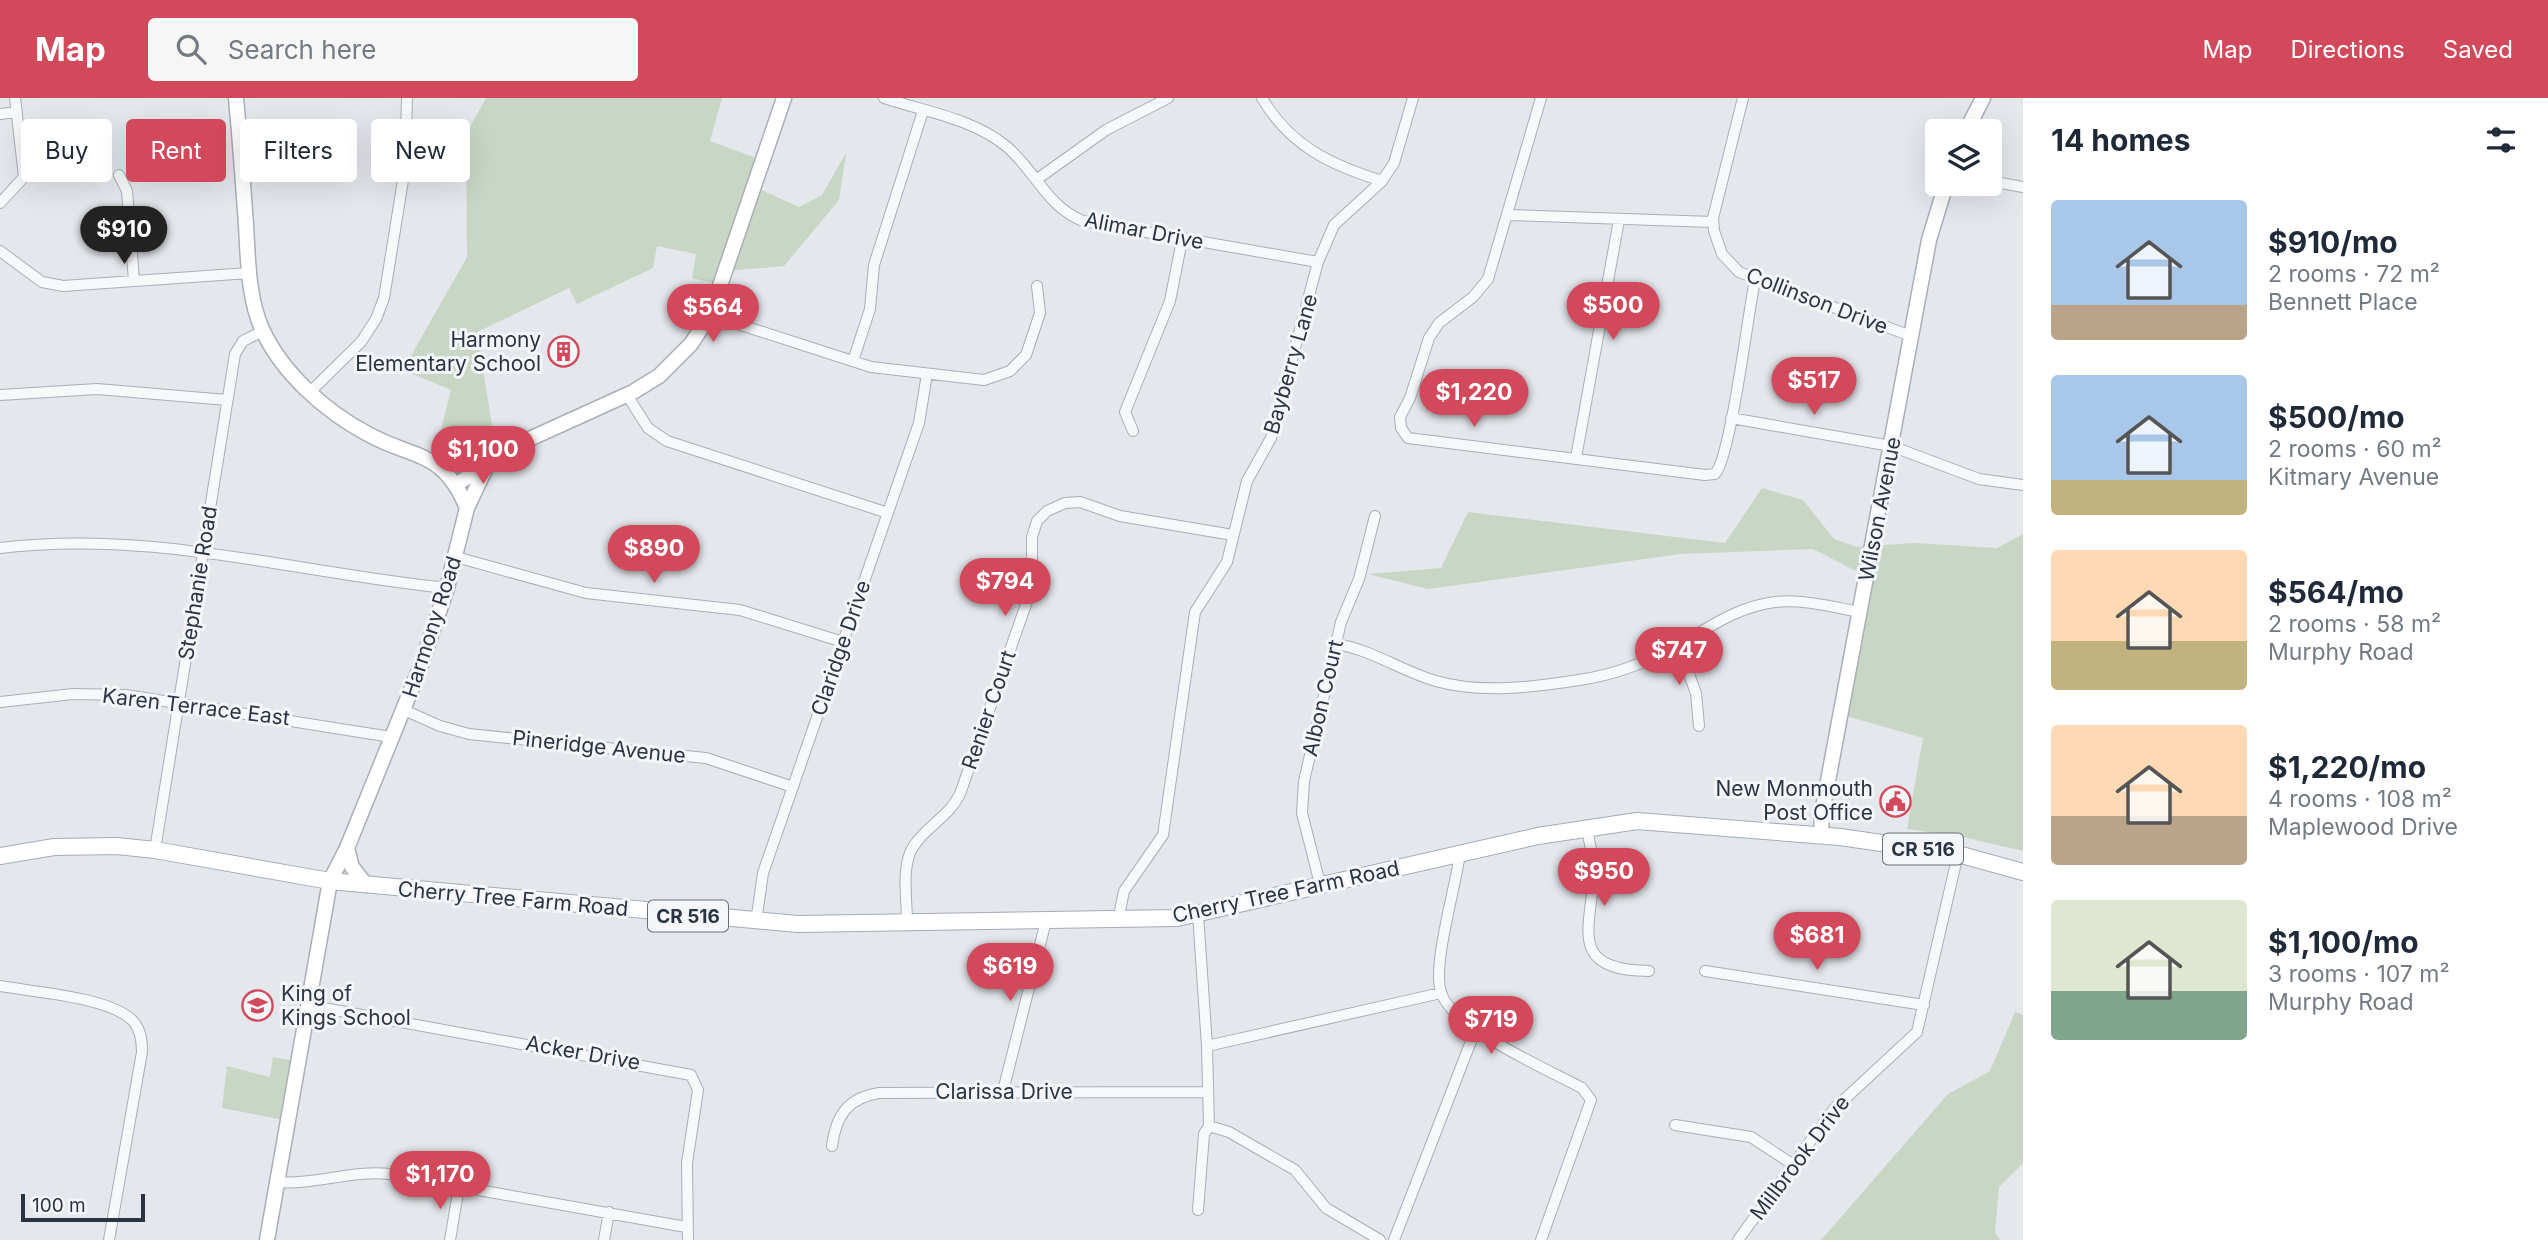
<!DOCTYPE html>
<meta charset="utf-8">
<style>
:root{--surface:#fff;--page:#f6f6f7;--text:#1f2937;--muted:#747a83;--accent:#d1495b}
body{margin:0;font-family:Inter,sans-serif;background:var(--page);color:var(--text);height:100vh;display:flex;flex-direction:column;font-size:26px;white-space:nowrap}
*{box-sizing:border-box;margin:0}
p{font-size:23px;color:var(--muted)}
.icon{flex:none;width:38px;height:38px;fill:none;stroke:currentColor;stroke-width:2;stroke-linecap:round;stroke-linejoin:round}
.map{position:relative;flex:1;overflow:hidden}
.panel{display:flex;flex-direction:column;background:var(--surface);width:525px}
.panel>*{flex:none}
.hud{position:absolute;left:21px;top:21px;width:665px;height:63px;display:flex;gap:14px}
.buttons{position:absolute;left:1925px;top:21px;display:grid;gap:14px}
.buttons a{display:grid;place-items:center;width:77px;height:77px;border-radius:7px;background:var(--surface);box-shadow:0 7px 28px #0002;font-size:35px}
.scale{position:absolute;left:21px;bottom:18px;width:124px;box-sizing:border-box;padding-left:7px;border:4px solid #2b3445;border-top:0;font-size:19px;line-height:24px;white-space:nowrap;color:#2b3445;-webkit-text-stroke:5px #f4f6f9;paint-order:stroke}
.price{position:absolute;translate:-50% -60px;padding:0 16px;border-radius:24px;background:var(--accent);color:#fff;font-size:23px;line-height:46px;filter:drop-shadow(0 2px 4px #0008)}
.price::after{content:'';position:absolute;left:50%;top:42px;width:21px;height:16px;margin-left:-10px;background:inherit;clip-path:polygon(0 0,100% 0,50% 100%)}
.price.current{background:#222;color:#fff}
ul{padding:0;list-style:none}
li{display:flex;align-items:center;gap:21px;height:175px;padding:0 28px}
li span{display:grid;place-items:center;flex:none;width:196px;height:140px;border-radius:7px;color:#555}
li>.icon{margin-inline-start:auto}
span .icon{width:84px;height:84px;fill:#fffc;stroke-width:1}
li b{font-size:30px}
h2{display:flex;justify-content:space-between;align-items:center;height:84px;padding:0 28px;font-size:30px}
.chip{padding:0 24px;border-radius:7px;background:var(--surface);box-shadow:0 7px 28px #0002;font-size:24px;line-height:63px}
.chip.current{background:var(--accent);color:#fff}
header{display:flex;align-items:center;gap:42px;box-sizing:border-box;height:98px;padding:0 35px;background:var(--accent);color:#fff}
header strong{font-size:33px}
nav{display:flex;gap:38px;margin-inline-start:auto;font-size:24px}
.search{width:490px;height:63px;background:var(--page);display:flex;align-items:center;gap:18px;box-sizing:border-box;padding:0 24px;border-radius:7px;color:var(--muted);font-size:26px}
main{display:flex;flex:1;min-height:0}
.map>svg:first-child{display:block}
.green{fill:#c9d6c5}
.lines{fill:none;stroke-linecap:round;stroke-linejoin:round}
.street-casing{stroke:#a9aeb7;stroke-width:12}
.secondary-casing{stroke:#a9aeb7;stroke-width:17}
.primary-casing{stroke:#a3abb8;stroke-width:18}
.street{stroke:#f7f8fa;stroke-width:10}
.secondary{stroke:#fff;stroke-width:14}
.primary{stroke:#fff;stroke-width:16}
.labels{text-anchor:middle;stroke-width:6;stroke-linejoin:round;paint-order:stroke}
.shield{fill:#f4f6f9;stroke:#676e7b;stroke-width:2}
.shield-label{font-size:19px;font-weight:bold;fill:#2b3445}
.street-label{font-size:21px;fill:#2b3445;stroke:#f4f6f9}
.poi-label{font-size:21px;fill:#2b3445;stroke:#f4f6f9;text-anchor:end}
</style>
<header>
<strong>Map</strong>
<div class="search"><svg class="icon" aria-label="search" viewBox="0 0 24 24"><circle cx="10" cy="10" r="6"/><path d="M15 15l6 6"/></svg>Search here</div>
<nav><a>Map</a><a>Directions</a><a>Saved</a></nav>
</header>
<main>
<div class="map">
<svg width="2023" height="1142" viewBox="0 0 2023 1142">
<rect width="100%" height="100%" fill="#e4e7ec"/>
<!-- green -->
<path class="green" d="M486 0H722L710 43 764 63 755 89 799 109 822 97 846 55 839 102 784 168 726 173 721 187 692 180 696 156 657 148 653 170 577 206 569 190 477 234 497 359 459 385 434 360 451 292 403 272 467 159 466 36Z
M1762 390 1803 402 1834 441 1857 449 1913 445 1997 450 2023 436V753L1963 739 1907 731 1923 640 1843 617 1870 480 1813 451 1680 456 1428 491 1368 476 1441 470 1468 414 1725 445Z
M2015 914 2023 917V1065L1999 1089 1995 1135 2000 1142H1821L1948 996 1990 973Z
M273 959 294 963 284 1022 222 1010 227 968 270 979Z"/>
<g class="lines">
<defs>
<path id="street" d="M884 0C924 13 973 21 1006 48 1035 72 1047 109 1083 123L1318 164
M1262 0C1290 48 1331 67 1382 83
M1541 0 1488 181 1473 199 1439 225 1429 240 1410 300 1400 319 1401 330 1408 340 1705 377 1715 376C1731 358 1748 215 1755 182
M1743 0 1713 120 1714 133 1722 156 1739 174 1911 238
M0 16 17 14
M119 77 127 93 134 183
M1036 82 1106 32 1168 0
M1990 83 2023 89
M0 105 24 79 15 0
M1509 117 1713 124
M0 153 42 184 63 188 249 175
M710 217 871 269 984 282 1010 273 1026 257 1040 215 1037 188
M853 263 870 211 874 167 923 13
M310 294 361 244 376 221 384 200 405 70 407 0
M0 297 97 291 227 302
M627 297 648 330 667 343 888 415
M1731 320 1891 348 1979 381 2023 387
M1133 333 1125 314 1170 203 1182 142
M1576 360 1619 122
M0 450C152 431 296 475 447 490
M456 459 586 495 740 512 843 544
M1336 546C1373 552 1401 573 1436 583 1480 596 1534 589 1579 582 1614 577 1648 564 1679 547 1711 528 1737 509 1775 504 1803 501 1833 509 1860 514
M1678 547 1696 595 1699 628
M0 604 73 596 126 597 391 639
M404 612 440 628 469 636 706 660 793 689
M1587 730C1589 745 1595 763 1594 779 1589 834 1570 872 1649 873
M155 752 235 256 243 243 263 233
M1460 755C1456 789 1432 866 1441 894 1451 930 1549 972 1582 990L1591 1002 1541 1142
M1320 786 1302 715 1304 683 1341 524 1359 481 1375 418
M1198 816 1207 948 1209 1028 1204 1036 1198 1112
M1118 823 1124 793 1163 737 1195 514 1227 464 1247 383 1271 340 1318 164 1334 127 1382 83 1394 65 1413 0
M756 824 763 775 919 325 927 276
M907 824C907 801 901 768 913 749 926 728 949 719 960 696L1032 489V439L1037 423 1047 413 1065 405 1080 404 1120 418 1233 437
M1705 873 1924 907
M0 888C33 894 110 899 133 923 141 932 142 943 142 954L109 1142
M307 907 691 977 698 992 687 1065 688 1142
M1207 948 1441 895
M1003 993 1046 823
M1675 1027 1751 1039 1792 1066
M1209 1028 1229 1034 1295 1072 1326 1110 1380 1142
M832 1048C836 1018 847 1000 879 995L1207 994
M277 1084C315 1087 352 1072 389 1076L686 1129
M450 1142 459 1089
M604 1142 609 1114
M1394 1142 1475 933
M1738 1142 1834 1011 1917 934 1958 756"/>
<path id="secondary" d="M236 0C240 42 243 85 246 127 248 161 248 199 262 231 282 275 325 313 366 335 414 362 443 351 467 410
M1966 33 1983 0
M437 365 487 363
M457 386 514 348 633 294 659 278 691 246 710 217 784 0
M1821 737 1822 715 1929 142 1946 86
M347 750 352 769 366 787
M267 1142 330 783 347 750 420 570 447 490 467 410 489 363"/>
<path id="primary" d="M0 758 54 749 117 748 155 752 330 783 798 826 1177 820 1538 738 1637 723 1840 739 1958 756 2023 774"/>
</defs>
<!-- street casing -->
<use href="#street" class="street-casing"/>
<!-- secondary casing -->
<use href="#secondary" class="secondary-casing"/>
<!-- primary casing -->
<use href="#primary" class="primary-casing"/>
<!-- street -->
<use href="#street" class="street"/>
<!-- secondary -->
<use href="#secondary" class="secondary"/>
<!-- primary -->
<use href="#primary" class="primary"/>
</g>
<!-- icons -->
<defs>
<symbol id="building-ring" viewBox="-11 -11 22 22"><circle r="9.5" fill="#f4f6f9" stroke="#d1495b" stroke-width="1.5"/><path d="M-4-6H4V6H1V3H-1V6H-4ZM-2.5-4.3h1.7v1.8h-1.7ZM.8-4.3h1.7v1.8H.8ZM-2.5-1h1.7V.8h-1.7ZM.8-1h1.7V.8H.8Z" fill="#d1495b"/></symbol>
<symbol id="civic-ring" viewBox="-11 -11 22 22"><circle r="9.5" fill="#f4f6f9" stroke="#d1495b" stroke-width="1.5"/><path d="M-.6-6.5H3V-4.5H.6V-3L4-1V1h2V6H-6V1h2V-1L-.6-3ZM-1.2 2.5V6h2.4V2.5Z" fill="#d1495b"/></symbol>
<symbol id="school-ring" viewBox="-11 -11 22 22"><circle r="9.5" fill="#f4f6f9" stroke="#d1495b" stroke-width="1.5"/><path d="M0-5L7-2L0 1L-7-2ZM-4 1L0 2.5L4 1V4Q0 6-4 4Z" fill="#d1495b"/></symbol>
</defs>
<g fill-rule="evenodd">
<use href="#building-ring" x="546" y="236" width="35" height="35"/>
<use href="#civic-ring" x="1878" y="686" width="35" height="35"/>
<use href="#school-ring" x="240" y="890" width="35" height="35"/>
</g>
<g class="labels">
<!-- shield labels -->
<g class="shield">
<rect x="1883" y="735.5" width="80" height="31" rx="5"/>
<rect x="648" y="802.5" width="80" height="31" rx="5"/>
</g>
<g class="shield-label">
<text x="1923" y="758">CR 516</text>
<text x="688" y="825">CR 516</text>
</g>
<!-- street labels -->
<g class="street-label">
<text transform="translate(1144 133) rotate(11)" y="7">Alimar Drive</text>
<text transform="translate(1817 203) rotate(21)" y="7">Collinson Drive</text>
<text transform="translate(1291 266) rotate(-74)" y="7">Bayberry Lane</text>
<text transform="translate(1880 411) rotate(-79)" y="7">Wilson Avenue</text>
<text transform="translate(198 485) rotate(-81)" y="7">Stephanie Road</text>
<text transform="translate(432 529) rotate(-72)" y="7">Harmony Road</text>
<text transform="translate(841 550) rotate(-71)" y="7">Claridge Drive</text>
<text transform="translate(1323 600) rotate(-77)" y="7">Albon Court</text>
<text transform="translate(196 609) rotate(7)" y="7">Karen Terrace East</text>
<text transform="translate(989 612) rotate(-71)" y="7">Renier Court</text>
<text transform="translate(599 649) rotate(6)" y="7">Pineridge Avenue</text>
<text transform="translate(1286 794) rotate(-12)" y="7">Cherry Tree Farm Road</text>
<text transform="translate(513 801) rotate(5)" y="7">Cherry Tree Farm Road</text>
<text transform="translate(583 955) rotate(10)" y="7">Acker Drive</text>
<text x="1004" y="1001">Clarissa Drive</text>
<text transform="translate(1800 1060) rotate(-53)" y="7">Millbrook Drive</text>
</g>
<!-- poi labels -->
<g class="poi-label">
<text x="541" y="249">Harmony<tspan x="541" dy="24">Elementary School</tspan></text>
<text x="1873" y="698">New Monmouth<tspan x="1873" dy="24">Post Office</tspan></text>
<text x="281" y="903" text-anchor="start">King of<tspan x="281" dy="24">Kings School</tspan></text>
</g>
</g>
</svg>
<div class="buttons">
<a><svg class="icon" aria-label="layers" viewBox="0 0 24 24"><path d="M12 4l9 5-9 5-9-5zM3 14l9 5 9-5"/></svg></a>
</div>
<div class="scale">100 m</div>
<b class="price current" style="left:124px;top:168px">$910</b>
<b class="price" style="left:1613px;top:244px">$500</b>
<b class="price" style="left:713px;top:246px">$564</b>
<b class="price" style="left:1814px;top:319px">$517</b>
<b class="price" style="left:1474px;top:331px">$1,220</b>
<b class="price" style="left:483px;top:388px">$1,100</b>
<b class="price" style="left:654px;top:487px">$890</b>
<b class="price" style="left:1005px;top:520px">$794</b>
<b class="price" style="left:1679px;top:589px">$747</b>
<b class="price" style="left:1604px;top:810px">$950</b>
<b class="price" style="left:1817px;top:874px">$681</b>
<b class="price" style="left:1010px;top:905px">$619</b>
<b class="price" style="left:1491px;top:958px">$719</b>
<b class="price" style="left:440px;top:1113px">$1,170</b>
<div class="hud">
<a class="chip">Buy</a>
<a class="chip current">Rent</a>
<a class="chip">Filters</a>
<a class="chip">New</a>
</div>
</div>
<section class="panel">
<h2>14 homes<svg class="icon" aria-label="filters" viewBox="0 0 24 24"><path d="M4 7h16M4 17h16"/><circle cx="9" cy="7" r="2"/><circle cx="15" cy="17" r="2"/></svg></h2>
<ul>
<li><span style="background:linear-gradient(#a9c7e8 75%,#b9a48a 0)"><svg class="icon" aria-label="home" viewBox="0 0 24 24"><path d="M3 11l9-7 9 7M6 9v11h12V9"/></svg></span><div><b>$910/mo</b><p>2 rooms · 72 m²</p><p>Bennett Place</p></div></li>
<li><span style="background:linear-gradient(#a9c7e8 75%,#c2b280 0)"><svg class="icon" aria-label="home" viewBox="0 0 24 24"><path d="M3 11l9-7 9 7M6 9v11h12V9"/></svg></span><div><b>$500/mo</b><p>2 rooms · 60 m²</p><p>Kitmary Avenue</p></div></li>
<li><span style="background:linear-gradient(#ffd9b3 65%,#c2b280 0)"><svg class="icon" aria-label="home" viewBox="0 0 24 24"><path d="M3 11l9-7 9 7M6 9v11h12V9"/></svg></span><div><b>$564/mo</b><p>2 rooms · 58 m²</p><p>Murphy Road</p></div></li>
<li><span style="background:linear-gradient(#ffd9b3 65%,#b9a48a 0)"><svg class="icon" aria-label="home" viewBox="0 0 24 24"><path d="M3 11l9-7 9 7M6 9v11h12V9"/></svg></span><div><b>$1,220/mo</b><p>4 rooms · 108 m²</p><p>Maplewood Drive</p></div></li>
<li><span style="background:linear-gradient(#dfe7d0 65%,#7fa58c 0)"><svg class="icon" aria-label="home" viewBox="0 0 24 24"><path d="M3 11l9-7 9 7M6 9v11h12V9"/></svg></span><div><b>$1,100/mo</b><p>3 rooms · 107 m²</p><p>Murphy Road</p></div></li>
</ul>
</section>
</main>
